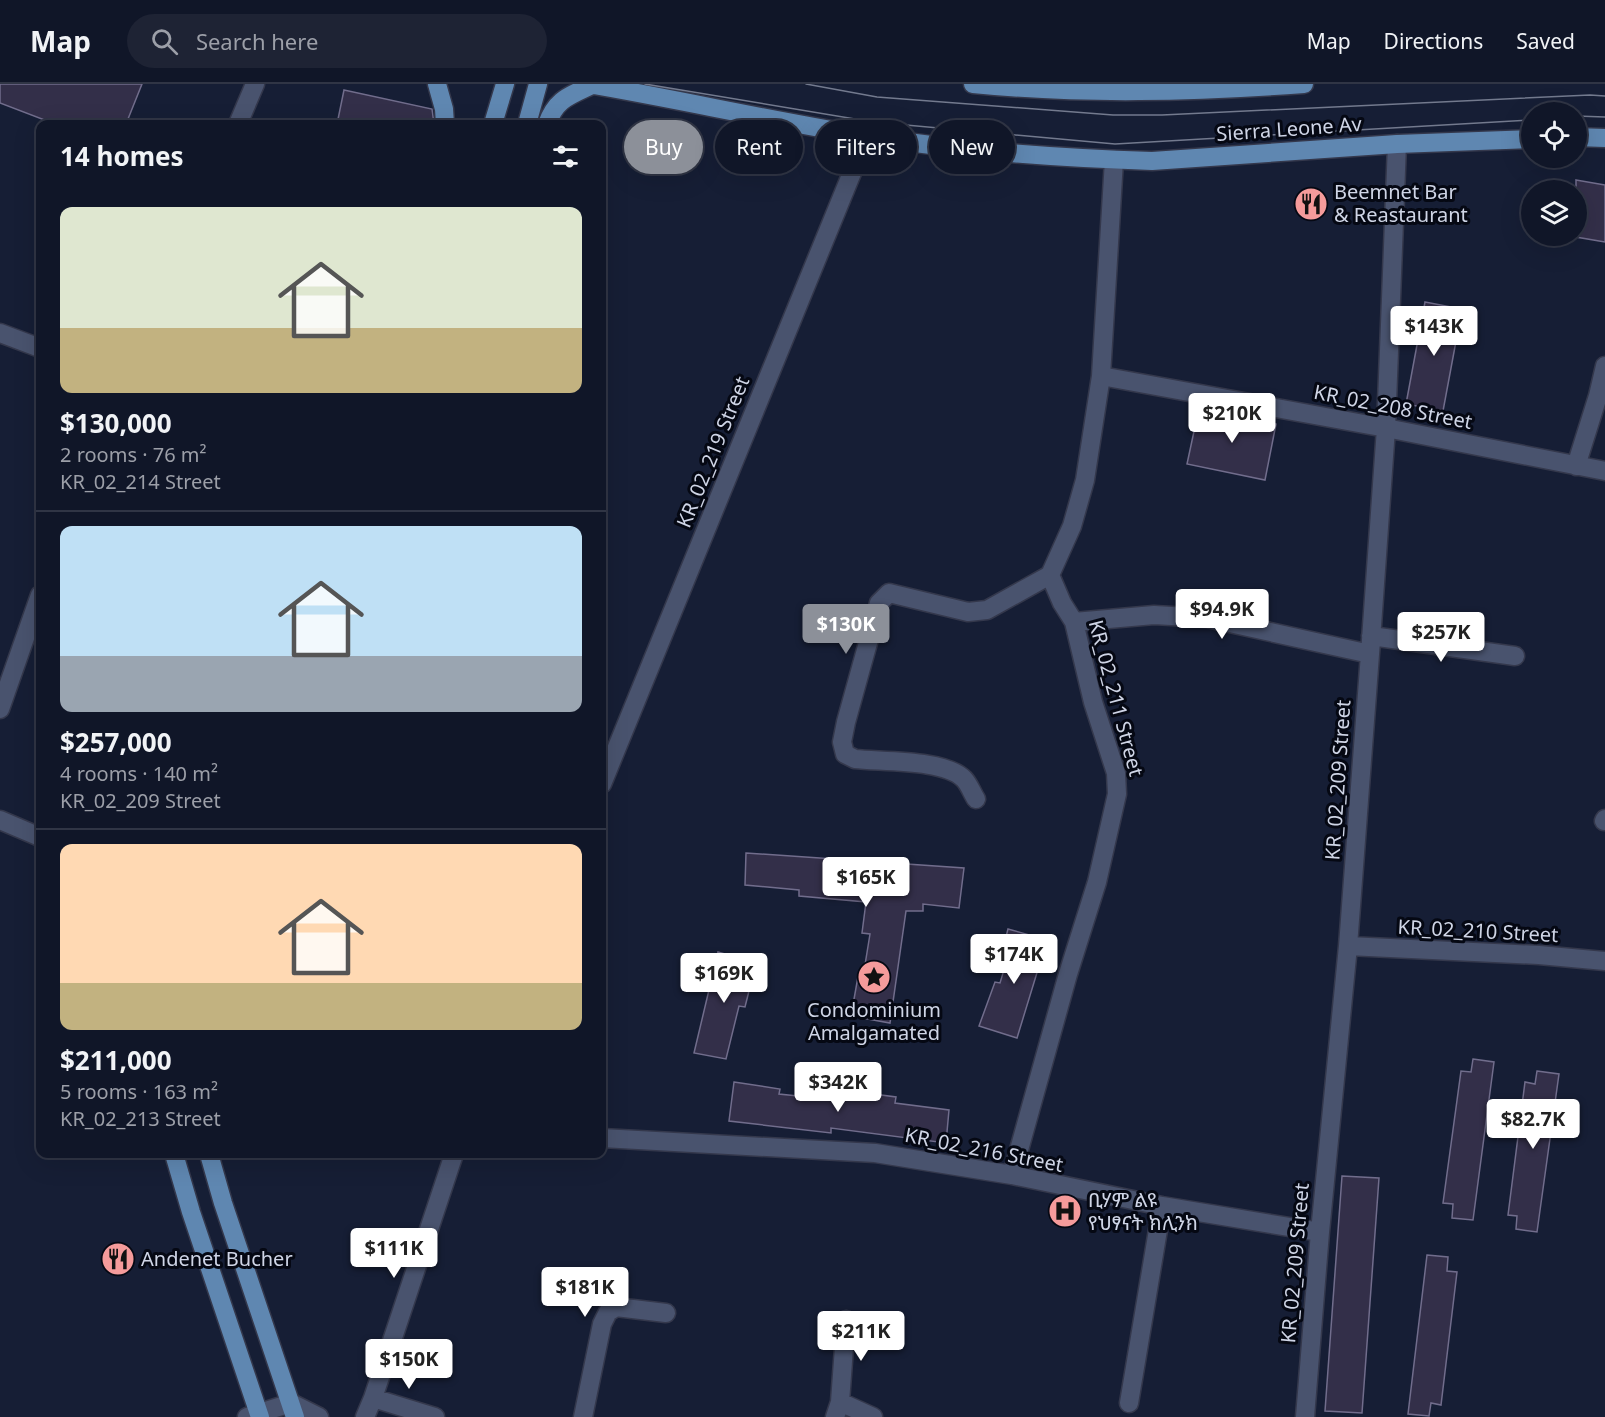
<!DOCTYPE html>
<meta charset="utf-8">
<style>
:root{--surface:#101628;--page:#1e2334;--text:#f1f3f6;--muted:#9c9fa8;--line:#303545;--accent:#8c9099}
body{margin:0;font-family:"Noto Sans","Noto Sans Ethiopic",sans-serif;background:var(--page);color:var(--text);height:100vh;display:flex;flex-direction:column;font-size:22px;white-space:nowrap}
*{box-sizing:border-box;margin:0}
p{font-size:20px;color:var(--muted)}
.icon{flex:none;width:33px;height:33px;fill:none;stroke:currentColor;stroke-width:2;stroke-linecap:round;stroke-linejoin:round}
.map{position:relative;flex:1;overflow:hidden}
.details{position:absolute;left:36px;top:36px;width:570px;height:1038px;display:flex;flex-direction:column;background:var(--surface);border-radius:12px;box-shadow:0 6px 24px #0002,0 0 0 2px var(--line)}
.details>*{flex:none}
.guide{position:absolute;left:624px;top:36px;width:570px;height:54px;display:flex;gap:12px}
.buttons{position:absolute;left:1521px;top:18px;display:grid;gap:12px}
.buttons a{display:grid;place-items:center;width:66px;height:66px;border-radius:50%;background:var(--surface);box-shadow:0 6px 24px #0002,0 0 0 2px var(--line);font-size:30px}
.price{position:absolute;translate:-50% -51px;padding:0 14px;border-radius:6px;background:#fff;color:#222;font-size:20px;line-height:39px;filter:drop-shadow(0 2px 3px #0008)}
.price::after{content:'';position:absolute;left:50%;top:36px;width:18px;height:14px;margin-left:-9px;background:inherit;clip-path:polygon(0 0,100% 0,50% 100%)}
.price.active{background:var(--accent);color:#fff}
ul{padding:0;list-style:none}
li{display:grid;align-content:center;gap:12px;height:318px;padding:0 24px}
li+li{border-top:2px solid var(--line)}
li span{display:grid;place-items:center;height:186px;border-radius:12px;color:#555}
li>.icon{margin-inline-start:auto}
span .icon{width:108px;height:108px;fill:#fffc;stroke-width:1}
li b{font-size:26px}
h2{display:flex;justify-content:space-between;align-items:center;height:72px;padding:0 24px;font-size:26px}
.tag{padding:0 21px;border-radius:27px;background:var(--surface);box-shadow:0 6px 24px #0002,0 0 0 2px var(--line);font-size:21px;line-height:54px}
.tag.active{background:var(--accent);color:#fff}
header{display:flex;align-items:center;gap:36px;box-sizing:border-box;height:84px;padding:0 30px;background:var(--surface);border-bottom:2px solid var(--line)}
header strong{font-size:28px}
nav{display:flex;gap:33px;margin-inline-start:auto;font-size:21px}
.search{width:420px;height:54px;background:var(--page);display:flex;align-items:center;gap:15px;box-sizing:border-box;padding:0 21px;border-radius:33px;color:var(--muted);font-size:22px}
.map>svg:first-child{display:block}
.building{fill:#332f49;stroke:#716d8c;stroke-width:1.5}
.lines{fill:none;stroke-linecap:round;stroke-linejoin:round}
.street-casing{stroke:#34384c;stroke-width:21}
.primary-casing{stroke:#34384c;stroke-width:21}
.street{stroke:#49536e;stroke-width:18}
.primary{stroke:#5f87b1;stroke-width:18}
.tram{stroke:#737a8e;stroke-width:1.5}
.labels{text-anchor:middle;stroke-width:6;stroke-linejoin:round;paint-order:stroke}
.street-label{font-size:20px;fill:#cfd5e6;stroke:#050813}
.poi-label{font-size:20px;fill:#cfd5e6;stroke:#050813;text-anchor:start}
</style>
<header>
<strong>Map</strong>
<div class="search"><svg class="icon" aria-label="search" viewBox="0 0 24 24"><circle cx="10" cy="10" r="6"/><path d="M15 15l6 6"/></svg>Search here</div>
<nav><a>Map</a><a>Directions</a><a>Saved</a></nav>
</header>
<div class="map">
<svg width="1605" height="1333" viewBox="0 0 1605 1333">
<rect width="100%" height="100%" fill="#161e35"/>
<!-- building -->
<path class="building" d="M0 0H142L126 40H55L0 19Z
M344 6 432 25 434 40H337Z
M1576 96 1605 101V158L1576 153Z
M1425 218 1462 225 1443 327 1406 320Z
M1199 324 1276 340 1265 396 1187 380Z
M746 769 964 784 959 824 923 820V827H906L890 939 851 932 859 887H864L870 850 862 849 866 818 799 812V806L745 801Z
M1008 845 1047 856 1017 954 979 942 995 898 1000 899 1011 863 1004 861Z
M718 868 756 879 745 923 739 922 726 975 694 969Z
M1473 975 1494 978 1473 1136 1452 1134 1453 1120 1443 1119 1461 987 1471 988Z
M1537 987 1559 990 1537 1148 1516 1145 1517 1132 1508 1131 1525 998 1535 1000Z
M734 998 780 1005 779 1010 817 1014V1006L850 1009 851 1007 896 1013 895 1019 949 1026 946 1059 831 1044V1049L729 1037Z
M1342 1092 1379 1094 1362 1329 1325 1327Z
M1427 1171 1448 1173 1447 1187 1457 1188 1441 1321 1431 1319 1429 1332 1408 1330Z"/>
<g class="lines">
<defs>
<path id="street" d="M238 40 255 0
M0 249 40 264
M1101 292 1386 344 1605 387
M1576 382 1598 312 1605 282
M1074 538 1154 531 1207 534 1370 570
M1371 552 1515 572
M0 625 40 511
M602 700 867 52
M976 715C972 709 969 700 964 695 945 675 882 678 855 675L845 670 842 658 846 638 879 519 889 509 968 528 987 526 1050 491
M0 736 40 753
M1604 737 1605 735
M1348 862 1539 871 1605 877
M602 1054 875 1069 1012 1091 1162 1122 1320 1148
M1012 1091 1068 890 1097 798 1117 710 1116 689 1093 618 1074 538 1062 519 1050 491 1072 442 1085 396 1101 292 1114 76
M373 1314 435 1333
M840 1318 846 1236
M1129 1319 1162 1122
M247 1333 291 1319 319 1333
M365 1333 373 1314 454 1070
M583 1333 602 1240 608 1228 616 1223 666 1229
M835 1333 840 1318 873 1333
M1305 1333 1320 1148 1348 862 1370 570 1386 344 1397 60"/>
<path id="primary" d="M437 0 444 25 445 40
M588 0C681 16 773 37 866 52 960 67 1056 74 1152 77L1397 60 1532 55
M973 0C1083 11 1193 8 1304 0
M493 40 505 0
M527 40 538 0
M547 40C556 15 569 12 592 1
M1576 53 1605 54
M174 1070 191 1128 260 1333
M209 1070 223 1119 295 1333"/>
</defs>
<!-- street casing -->
<use href="#street" class="street-casing"/>
<!-- primary casing -->
<use href="#primary" class="primary-casing"/>
<!-- street -->
<use href="#street" class="street"/>
<!-- primary -->
<use href="#primary" class="primary"/>
<!-- tram -->
<path class="tram" d="M645 0 873 38 1115 60 1532 36
M806 0 877 13 1113 31H1162L1590 11 1605 12
M1576 32 1605 33"/>
</g>
<!-- icons -->
<defs>
<symbol id="restaurant-disc" viewBox="-11 -11 22 22"><circle r="9.5" fill="#f59b9b" stroke="#050813"/><path d="M-5-6h1v4h1v-4h1v4h1v-4h1v5L-1.5 .5V6h-2V.5L-5-1ZM5-6V6H3V1.5H1.5Q1.5-4 5-6Z" fill="#111"/></symbol>
<symbol id="sight-disc" viewBox="-11 -11 22 22"><circle r="9.5" fill="#f59b9b" stroke="#050813"/><path d="M0-6L1.8-2.2L6-1.7L2.9 1.2L3.7 5.4L0 3.3L-3.7 5.4L-2.9 1.2L-6-1.7L-1.8-2.2Z" fill="#111"/></symbol>
<symbol id="hospital-disc" viewBox="-11 -11 22 22"><circle r="9.5" fill="#f59b9b" stroke="#050813"/><path d="M-5-5h3v3.5h4V-5h3V5h-3V1.5h-4V5h-3Z" fill="#111"/></symbol>
</defs>
<g fill-rule="evenodd">
<use href="#restaurant-disc" x="1292" y="101" width="38" height="38"/>
<use href="#sight-disc" x="855" y="874" width="38" height="38"/>
<use href="#hospital-disc" x="1046" y="1108" width="38" height="38"/>
<use href="#restaurant-disc" x="99" y="1156" width="38" height="38"/>
</g>
<g class="labels">
<!-- street labels -->
<g class="street-label">
<text transform="translate(1289 45) rotate(-4)" y="7">Sierra Leone Av</text>
<text transform="translate(1393 323) rotate(11)" y="7">KR_02_208 Street</text>
<text transform="translate(713 368) rotate(-68)" y="7">KR_02_219 Street</text>
<text transform="translate(1116 614) rotate(75)" y="7">KR_02_211 Street</text>
<text transform="translate(1338 696) rotate(-86)" y="7">KR_02_209 Street</text>
<text transform="translate(1478 847) rotate(3)" y="7">KR_02_210 Street</text>
<text transform="translate(984 1066) rotate(11)" y="7">KR_02_216 Street</text>
<text transform="translate(1295 1179) rotate(-85)" y="7">KR_02_209 Street</text>
</g>
<!-- poi labels -->
<g class="poi-label">
<text x="1334" y="115">Beemnet Bar<tspan x="1334" dy="23">&amp; Reastaurant</tspan></text>
<text x="874" y="933" text-anchor="middle">Condominium<tspan x="874" dy="23">Amalgamated</tspan></text>
<text x="1088" y="1123">ቢሃም ልዩ<tspan x="1088" dy="23">የህፃናት ክሊንክ</tspan></text>
<text x="141" y="1182">Andenet Bucher</text>
</g>
</g>
</svg>
<div class="buttons">
<a><svg class="icon" aria-label="locate" viewBox="0 0 24 24"><circle cx="12" cy="12" r="6"/><path d="M12 2v4M12 18v4M2 12h4M18 12h4"/></svg></a>
<a><svg class="icon" aria-label="layers" viewBox="0 0 24 24"><path d="M12 4l9 5-9 5-9-5zM3 14l9 5 9-5"/></svg></a>
</div>
<b class="price" style="left:1434px;top:273px">$143K</b>
<b class="price" style="left:1232px;top:360px">$210K</b>
<b class="price" style="left:1222px;top:556px">$94.9K</b>
<b class="price active" style="left:846px;top:571px">$130K</b>
<b class="price" style="left:1441px;top:579px">$257K</b>
<b class="price" style="left:866px;top:824px">$165K</b>
<b class="price" style="left:1014px;top:901px">$174K</b>
<b class="price" style="left:724px;top:920px">$169K</b>
<b class="price" style="left:838px;top:1029px">$342K</b>
<b class="price" style="left:1533px;top:1066px">$82.7K</b>
<b class="price" style="left:394px;top:1195px">$111K</b>
<b class="price" style="left:585px;top:1234px">$181K</b>
<b class="price" style="left:861px;top:1278px">$211K</b>
<b class="price" style="left:409px;top:1306px">$150K</b>
<div class="guide">
<a class="tag active">Buy</a>
<a class="tag">Rent</a>
<a class="tag">Filters</a>
<a class="tag">New</a>
</div>
<section class="details">
<h2>14 homes<svg class="icon" aria-label="filters" viewBox="0 0 24 24"><path d="M4 7h16M4 17h16"/><circle cx="9" cy="7" r="2"/><circle cx="15" cy="17" r="2"/></svg></h2>
<ul>
<li><span style="background:linear-gradient(#dfe7d0 65%,#c2b280 0)"><svg class="icon" aria-label="home" viewBox="0 0 24 24"><path d="M3 11l9-7 9 7M6 9v11h12V9"/></svg></span><div><b>$130,000</b><p>2 rooms · 76 m²</p><p>KR_02_214 Street</p></div></li>
<li><span style="background:linear-gradient(#bfe0f5 70%,#9aa5b1 0)"><svg class="icon" aria-label="home" viewBox="0 0 24 24"><path d="M3 11l9-7 9 7M6 9v11h12V9"/></svg></span><div><b>$257,000</b><p>4 rooms · 140 m²</p><p>KR_02_209 Street</p></div></li>
<li><span style="background:linear-gradient(#ffd9b3 75%,#c2b280 0)"><svg class="icon" aria-label="home" viewBox="0 0 24 24"><path d="M3 11l9-7 9 7M6 9v11h12V9"/></svg></span><div><b>$211,000</b><p>5 rooms · 163 m²</p><p>KR_02_213 Street</p></div></li>
</ul>
</section>
</div>
